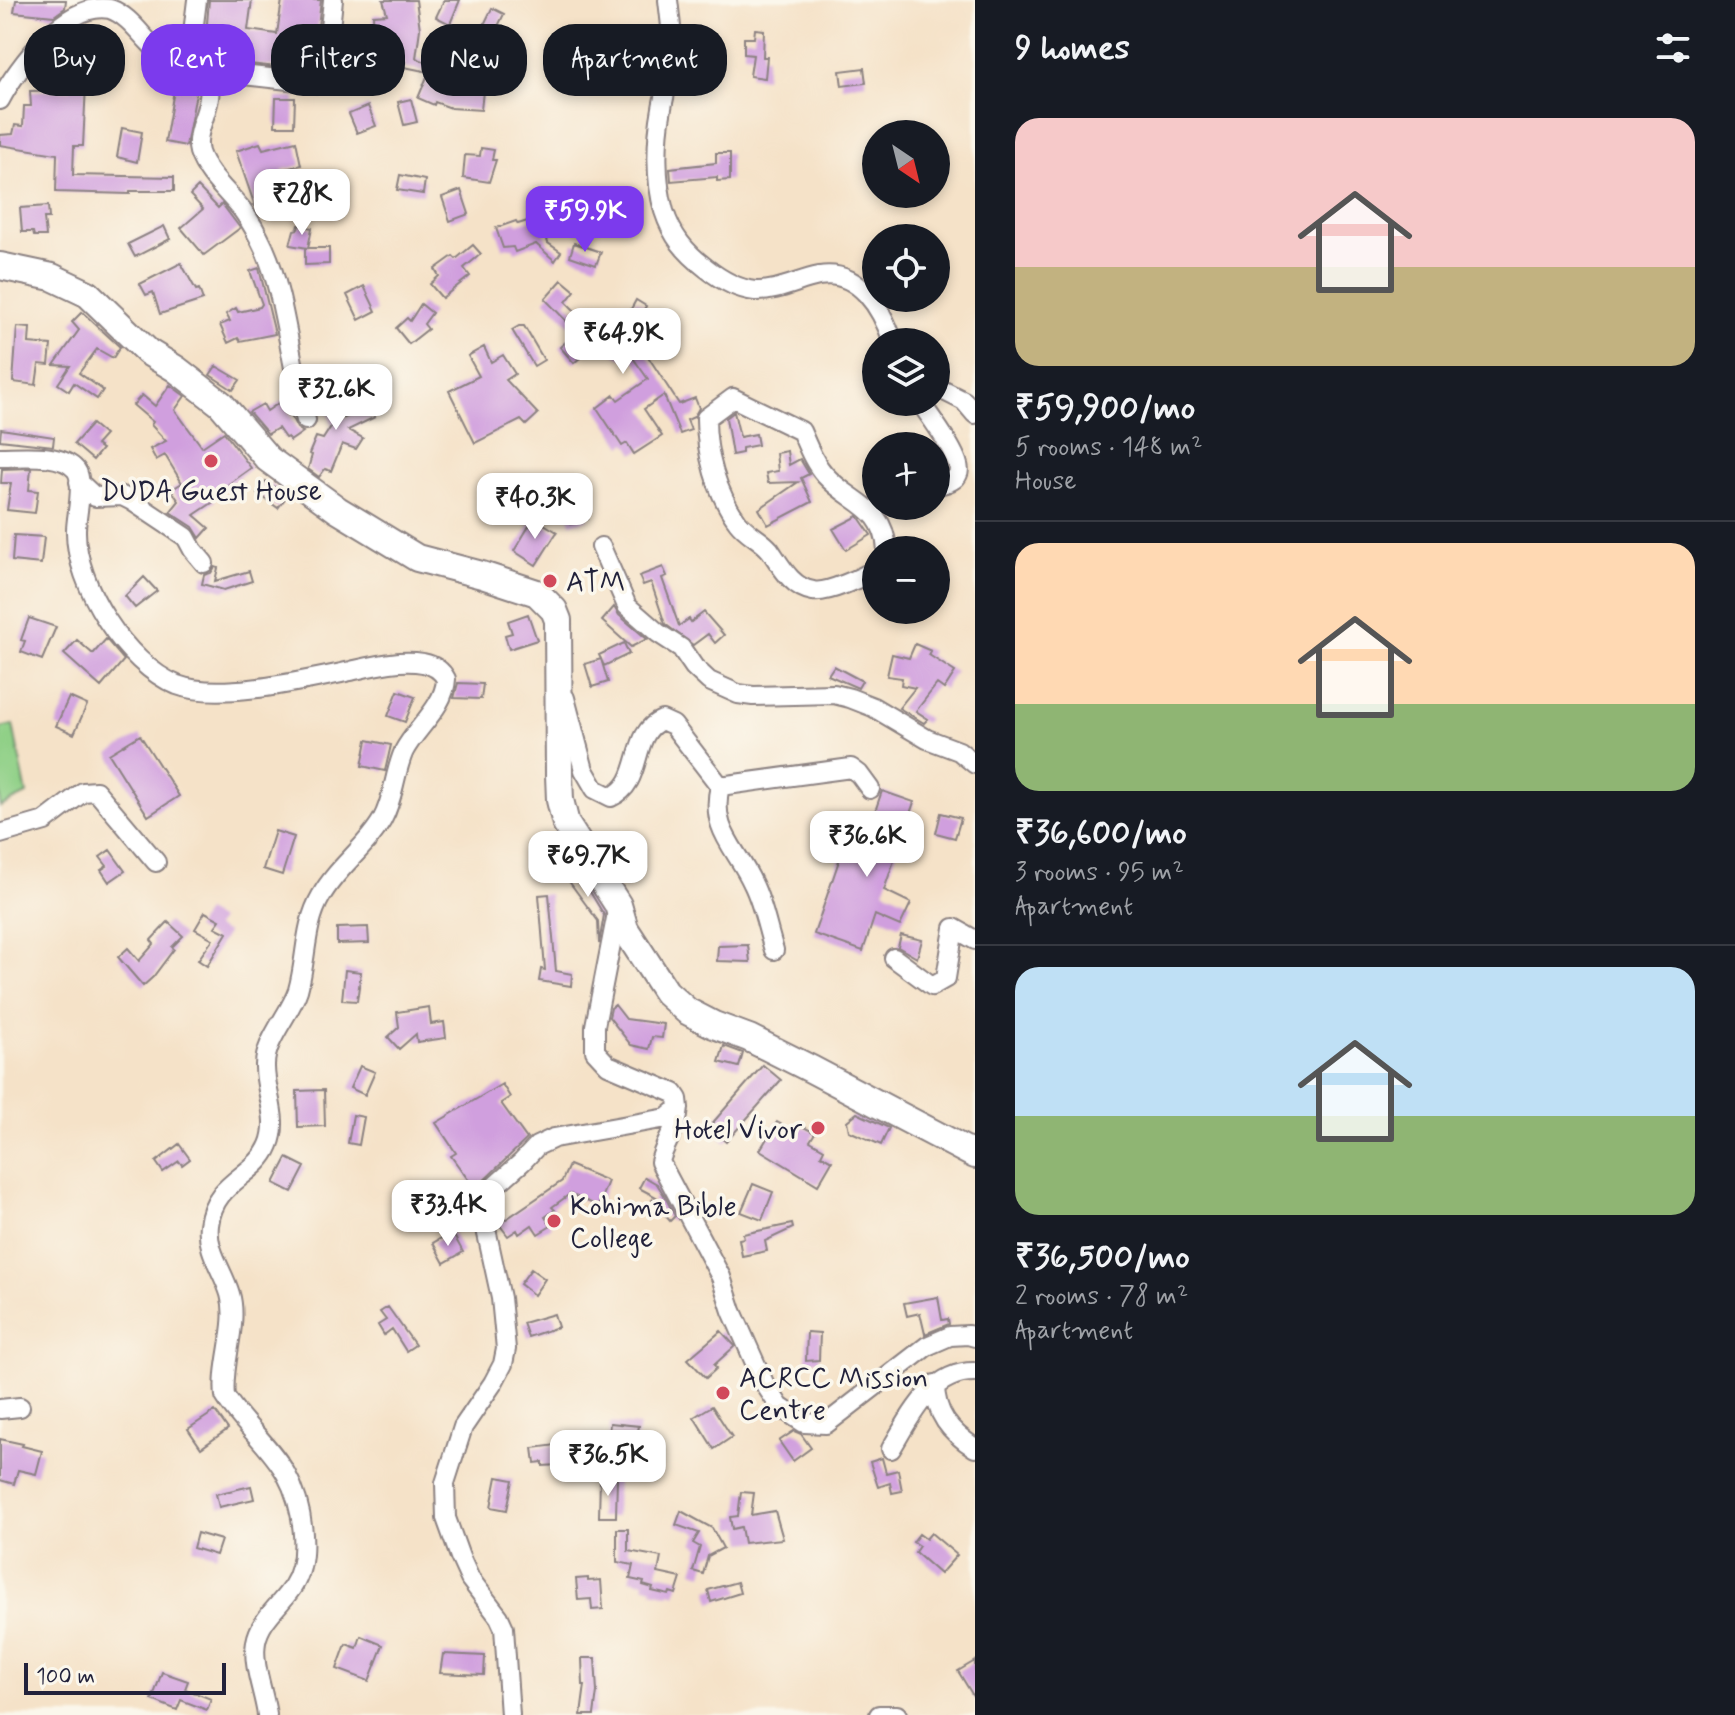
<!DOCTYPE html>
<meta charset="utf-8">
<style>
:root{--surface:#171b24;--page:#20242c;--text:#f1f3f6;--muted:#9ea1a6;--line:#363941;--accent:#7c3aed}
body{margin:0;font-family:Mynerve,sans-serif;background:var(--page);color:var(--text);height:100vh;display:flex;flex-direction:column;font-size:30px;white-space:nowrap}
*{box-sizing:border-box;margin:0}
p{font-size:26px;color:var(--muted)}
.icon{flex:none;width:44px;height:44px;fill:none;stroke:currentColor;stroke-width:2;stroke-linecap:round;stroke-linejoin:round}
.map{position:relative;flex:1;overflow:hidden}
.side{display:flex;flex-direction:column;background:var(--surface);width:760px}
.side>*{flex:none}
.banner{position:absolute;left:24px;top:24px;width:760px;height:72px;display:flex;gap:16px}
.needle{width:52px;rotate:145deg}
.tools{position:absolute;left:862px;top:120px;display:grid;gap:16px}
.tools a{display:grid;place-items:center;width:88px;height:88px;border-radius:50%;background:var(--surface);box-shadow:0 4px 12px #0003;font-size:40px}
.scale{position:absolute;left:24px;bottom:20px;width:202px;box-sizing:border-box;padding-left:8px;border:4px solid #22223b;border-top:0;font-size:22px;line-height:28px;white-space:nowrap;color:#22223b;-webkit-text-stroke:6px #fbf7ec;paint-order:stroke}
.price{position:absolute;translate:-50% -68px;padding:0 18px;border-radius:16px;background:#fff;color:#222;font-size:26px;line-height:52px;filter:drop-shadow(0 2px 4px #0008)}
.price::after{content:'';position:absolute;left:50%;top:48px;width:24px;height:18px;margin-left:-12px;background:inherit;clip-path:polygon(0 0,100% 0,50% 100%)}
.price.selected{background:var(--accent);color:#fff}
ul{padding:0;list-style:none}
li{display:grid;align-content:center;gap:16px;height:424px;padding:0 40px}
li+li{border-top:2px solid var(--line)}
li span{display:grid;place-items:center;height:248px;border-radius:24px;color:#555}
li>.icon{margin-inline-start:auto}
span .icon{width:144px;height:144px;fill:#fffc;stroke-width:1}
li b{font-size:34px}
h2{display:flex;justify-content:space-between;align-items:center;height:96px;padding:0 40px;font-size:34px}
.tag{padding:0 28px;border-radius:32px;background:var(--surface);box-shadow:0 4px 12px #0003;font-size:28px;line-height:72px}
.tag.selected{background:var(--accent);color:#fff}
main{display:flex;flex:1;min-height:0}
.map>svg:first-child{display:block}
.green{fill:#90d087;stroke:#597961;stroke-width:2}
.building{fill:#d09fde}
.lines{fill:none;stroke-linecap:round;stroke-linejoin:round}
.minor-casing{stroke:#8c8282;stroke-width:22}
.highway-casing{stroke:#8c8282;stroke-width:30}
.minor{stroke:#fff;stroke-width:18}
.highway{stroke:#fff;stroke-width:26}
.poi-dot{fill:#d1495b;stroke:#fbf7ec;stroke-width:3}
.labels{text-anchor:middle;stroke-width:7;stroke-linejoin:round;paint-order:stroke}
.poi-label{font-size:28px;fill:#22223b;stroke:#fbf7ec;text-anchor:start}
</style>
<main>
<div class="map">
<svg width="975" height="1715" viewBox="0 0 975 1715">
<rect width="100%" height="100%" fill="#fbf7ec"/>
<filter id="ink" filterUnits="userSpaceOnUse"><feTurbulence type="fractalNoise" baseFrequency=".0125" numOctaves="2"/><feDisplacementMap in="SourceGraphic" scale="16" xChannelSelector="R" yChannelSelector="G"/><feConvolveMatrix kernelMatrix="1 2 1 2 8 2 1 2 1" color-interpolation-filters="sRGB"/></filter>
<filter id="wash" filterUnits="userSpaceOnUse"><feTurbulence type="fractalNoise" baseFrequency=".006" numOctaves="4" result="noise"/><feDisplacementMap in="SourceGraphic" scale="32" xChannelSelector="R" yChannelSelector="G"/><feGaussianBlur stdDeviation="1.8" result="paint"/><feColorMatrix in="noise" values="0 0 0 0 0 0 0 0 0 0 0 0 0 0 0 0 0 1.4 0 .05"/><feComposite in="paint" operator="in"/></filter>
<g filter="url(#wash)">
<rect width="100%" height="100%" fill="#f5e2c8"/>
<!-- green -->
<path class="green" d="M13 725 27 794 0 807V728Z"/>
<g id="blocks">
<!-- building -->
<path class="building" d="M16 0H66L65 8 54 16 14 12Z
M209 0H252L248 30 277 34 282 0H321L313 71 204 59Z
M383 0H416L420 29 416 58 440 68 447 45 457 49 444 80 459 85 458 89 483 91 481 110 451 108 435 102 434 105 418 98 429 72 404 67 405 62 385 60 387 35 374 36 373 15 387 14Z
M444 0H460L450 24 436 17Z
M492 8 504 14 481 61 469 56Z
M755 29 764 30 763 57H767L765 78 750 76 753 55 744 54V38H754Z
M72 65H87L83 146H74L73 175 174 177V191H130V194L56 192 57 154 0 145V135L13 134 15 125 23 126 24 106H31L30 91 71 90Z
M864 68 866 83 842 86 840 71Z
M177 73 189 78 197 88 186 146 165 142Z
M276 98H295L294 126H275Z
M411 99 417 122 404 125 398 102Z
M368 106 376 126 357 133 349 114Z
M122 128 142 132 137 162 117 157Z
M296 141 301 165 282 170 284 178 274 181 280 198 255 206 236 151 260 143 263 149Z
M481 148 494 150 492 160H496L489 182 463 178 465 155 480 156Z
M716 153H730V180L717 181V177L671 181 670 168 716 163Z
M400 175 425 180 423 194 397 190Z
M198 187 218 208 222 204 240 228 204 255 181 228 203 209 190 195Z
M461 190 469 214 450 221 442 197Z
M48 206 49 218H44L46 236H34L33 232H22L20 208Z
M537 218 540 228 543 227 548 243 561 252 555 261 536 244 515 252 513 247 503 248 496 228 516 221 518 224Z
M299 225 312 228 308 248 290 245 294 230 298 229Z
M164 226 170 239 135 257 128 244Z
M574 243 601 252 596 265 570 256Z
M473 245 481 254 464 268 470 276 442 298 430 284 439 276 435 269 453 256 456 259Z
M305 248H329V264L305 265Z
M181 263 196 290 199 289 203 300 160 314 153 292 146 295 140 284Z
M259 268 275 334 240 341 238 338 228 343 220 325 230 321 226 314 236 308 238 312 260 307 262 304 250 271Z
M562 280 575 291 566 302 587 323 591 319 605 335 609 330 617 335 636 300 646 306 626 342 645 352 679 404 695 398 699 408 694 417 687 420 691 430 680 434 664 395 644 409 662 436 634 454 627 443 622 446 597 408 614 395 618 400 648 379 628 351 623 359 598 342 574 363 560 347 577 332 545 299Z
M364 286 376 311 359 320 347 295Z
M421 304 432 313 424 324 428 329 409 344 396 328 407 318 410 321Z
M82 312 120 347 113 358 97 349 79 373 103 390 97 399 74 383 69 391 58 384 70 366 54 365 79 330 72 322Z
M519 326H524L544 360 534 366 512 330Z
M17 327 30 328 29 343 51 345 49 365 39 364 36 385 13 382Z
M484 347 491 362 503 355 515 374 506 380 538 414 526 425 521 420 475 443 449 391 479 376 468 356Z
M216 366 240 380 233 390 210 375Z
M332 380 344 418 370 406 375 417 348 430 363 438 356 449 342 444 331 471 325 469 319 477 308 469 312 455 309 454 316 437 323 439 332 425 319 384Z
M170 385 185 396 175 410 202 447 224 432 251 468 212 496 215 501 194 515 209 528 200 538 193 527 170 512 179 501 171 490 182 483 165 455 156 460 150 449 166 441 151 425 153 422 133 405 142 395 155 406Z
M283 400 297 428 303 432 290 441 288 437 285 438 278 428 268 434 249 412 263 404 267 411Z
M734 412 740 437 756 434 758 445 742 448V453L732 455 726 418Z
M92 424 105 435 96 445 102 449 93 460 74 444Z
M1 429 54 437 53 446 0 440Z
M787 451 789 465 800 459 809 474 801 478 812 502 768 525 759 509 798 482 768 483 766 473 778 471 776 453Z
M31 468 29 490 38 491 35 513 7 510 11 483H1L2 469Z
M266 481 287 496 278 508 257 493Z
M581 494 588 519 571 524 564 499Z
M858 516 871 535 846 550 833 529Z
M534 518 557 532 536 565 514 551Z
M14 535 44 537 41 564 12 561Z
M215 567 218 568 215 581 249 571 252 581 224 590 202 584 204 575 211 573Z
M663 567 667 576 662 578 679 626 689 619 691 622 704 612 724 635 715 643 708 634 693 645 665 624 651 582 643 585 639 576Z
M144 577 157 591 135 608 125 596Z
M614 607 619 615 647 639 631 647 602 621Z
M528 614 537 640 509 649 505 635 512 633 508 621Z
M29 618 56 627 42 660 21 652 25 641 21 640Z
M106 639 124 660 101 687 64 654 77 640 93 654Z
M624 643 629 654 604 666 599 655Z
M915 644 931 651 929 655 955 672 944 689 937 684 916 711 928 719 924 723 899 708 915 688 901 685 902 678 887 676 892 654 909 658Z
M601 659 608 682 592 687 585 664Z
M834 666 862 681 858 688 828 675Z
M458 683 483 684 481 699 454 698Z
M398 691 415 697 405 722 388 716Z
M69 697 87 705 74 734 56 726Z
M140 735 179 796 148 816 109 754Z
M367 740 391 745 385 771 362 766Z
M882 791 914 802 884 890 911 903 900 926 875 915 863 951 814 934 843 849 854 852 862 830 868 832Z
M941 813 961 818 955 838 936 833Z
M275 831 294 837 282 875 263 869Z
M110 850 125 871 109 882 101 870 107 866 100 857Z
M578 872 604 915 599 944 598 921 568 880Z
M549 894 556 971 572 974 571 986 539 981 541 969 545 970 539 895Z
M205 912 220 920 215 927 227 933 207 966 198 960 213 939 195 929Z
M168 922 183 936 172 947 174 949 153 977 143 986 118 957 128 948 139 961 154 944 151 940Z
M368 927 369 943 337 944V928Z
M901 935 922 940 917 958 898 947Z
M748 945 750 962 717 961 718 946Z
M345 970 361 972 357 1001 342 1000Z
M615 1005 626 1019 664 1024 662 1038 652 1037 649 1049 631 1045 609 1017 611 1008Z
M429 1007 431 1024 444 1022 446 1038 417 1042 416 1034 399 1049 388 1037 399 1027 397 1012Z
M724 1046 743 1053 739 1067 719 1062Z
M763 1065 781 1080 726 1142 709 1127Z
M360 1066 375 1072 365 1095 350 1088Z
M502 1084 510 1097 501 1103 527 1139 475 1189 451 1156 456 1153 436 1123Z
M324 1090 325 1126 298 1127 297 1091Z
M857 1113 889 1128 881 1145 849 1131 847 1121Z
M353 1115 364 1117 359 1145 348 1143Z
M777 1122 795 1132 800 1125 815 1133 810 1141 824 1149 821 1155 832 1161 818 1185 760 1150Z
M179 1144 190 1159 182 1165 179 1161 163 1172 156 1162Z
M287 1158 305 1167 292 1192 274 1183Z
M569 1165 608 1181 598 1206 570 1194 552 1207 555 1210 545 1217 551 1226 538 1234 532 1225 519 1234 517 1230 508 1236 499 1224 562 1181Z
M645 1177 657 1184 664 1195 675 1216 670 1221 652 1200 656 1197 639 1188Z
M753 1184 773 1192 762 1220 741 1212Z
M792 1224 793 1228 765 1241 767 1251 742 1256 739 1239 744 1238 743 1234Z
M452 1232 463 1252 444 1263 433 1243Z
M531 1269 545 1279 534 1295 520 1284Z
M938 1297 942 1320 948 1319 949 1324 925 1334 920 1313 907 1316 904 1303Z
M388 1307 415 1345 406 1351 392 1329 384 1335 378 1325 386 1320 380 1312Z
M554 1314 558 1327 528 1337 523 1323Z
M721 1331 735 1346 714 1365 717 1368 706 1378 688 1359Z
M807 1332 820 1333 819 1360 806 1361Z
M712 1406 732 1437 714 1449 694 1417Z
M215 1411 228 1429 201 1448 188 1429Z
M610 1423 639 1426 634 1453 623 1452 624 1441 608 1440Z
M794 1431 801 1434 811 1448 793 1461 779 1441Z
M0 1439 23 1444 22 1446 42 1451 36 1474 18 1470 14 1484 0 1480Z
M556 1445 558 1465 543 1466V1462L535 1463 533 1448Z
M882 1458 886 1473 898 1470 902 1491 892 1493 890 1483 878 1487 870 1462Z
M497 1477 513 1480 507 1510 491 1507Z
M600 1478H617L616 1517H599Z
M251 1486 254 1499 219 1507 216 1494Z
M741 1492 754 1493 751 1515 775 1511 783 1539 744 1543 741 1527 732 1529 730 1517 738 1516Z
M681 1511 712 1528 723 1548 708 1556 703 1574 693 1571 700 1547 693 1543 699 1533 676 1525Z
M617 1529H628V1551L661 1557 658 1573 681 1578 676 1594 670 1592 669 1595 652 1591 653 1588 643 1585 644 1582 630 1579 633 1565 617 1562Z
M197 1533 221 1540 216 1555 193 1548Z
M931 1533 957 1555 940 1574 915 1552 919 1546 913 1542 919 1534 926 1539Z
M588 1578V1581L601 1580 603 1609 592 1610 591 1599 578 1600 576 1579Z
M737 1582 740 1593 711 1602 708 1590Z
M361 1636 383 1645 369 1681 337 1669 346 1644 357 1648Z
M443 1654 485 1656 484 1675 440 1673Z
M582 1658H595L597 1692 594 1715H581L585 1685H583Z
M975 1661V1699L958 1671Z
M162 1672 188 1681 185 1689 211 1699 207 1710 181 1700 177 1710 152 1700Z"/>
</g>
</g>
<g filter="url(#ink)">
<use href="#blocks" fill-opacity="0" stroke="#8c8282" stroke-width="2"/>
<g class="lines">
<defs>
<path id="minor" d="M668 0C670 18 673 37 672 54 671 73 665 90 662 108 656 140 655 179 664 211 672 236 685 252 706 268 720 279 736 289 755 291 778 292 798 280 819 276 859 269 882 309 893 342
M189 65 197 0
M198 70 324 84 333 0
M0 100C17 68 67 0 110 9 130 16 141 36 156 49 169 60 193 60 204 75 221 99 192 127 199 152 206 174 229 193 243 211 251 222 258 235 264 248 286 297 290 366 306 420
M936 387 964 401 975 414
M920 402C928 414 965 462 958 474 955 482 943 483 936 486
M0 457C21 457 61 452 76 470 85 482 76 516 76 530 75 585 126 664 177 685 219 701 306 680 351 671 373 666 399 659 423 663 433 665 441 669 446 679 445 706 416 728 404 751 394 773 394 799 382 820 366 848 337 867 321 896 304 925 307 958 298 990 290 1015 264 1040 265 1067 265 1093 280 1119 269 1145 256 1177 214 1180 209 1225 206 1251 223 1270 230 1294 239 1324 221 1364 225 1396 242 1424 270 1445 286 1474 302 1503 312 1557 293 1586 281 1605 260 1619 256 1642 252 1665 264 1692 267 1715
M79 482 95 497 122 496 132 501 186 537 193 550 204 563
M601 547 627 606 658 633 681 648 694 667 709 681 738 694 753 696 834 694 850 698 873 707 927 739 959 751 975 764
M876 569C865 576 827 594 813 591 792 588 781 566 770 550 761 539 747 534 738 522 716 493 706 453 706 418L733 398 801 431C808 447 814 463 825 475 851 504 884 505 887 550
M565 698 584 770 595 789 611 797C645 783 629 733 662 720L673 725 720 786C709 830 737 848 753 884 763 904 767 928 774 950
M720 786 851 768 859 774 870 789
M0 834 45 821 83 792 96 791 156 862
M894 958 932 986 946 978 954 928 975 940
M679 1108C678 1128 664 1143 660 1162L721 1277 732 1311 764 1383 780 1407 804 1423 826 1424 927 1346 950 1336 968 1335 975 1337
M935 1384C935 1414 950 1432 975 1448
M0 1409 20 1407
M891 1449C911 1416 931 1371 975 1372
M510 1715 504 1628 499 1617 470 1579 460 1557 446 1518 445 1483 463 1427 493 1383 503 1364 506 1349 501 1298 484 1220 485 1198 488 1192 522 1162 537 1146 554 1138 667 1118 679 1108 678 1099 674 1093 608 1065 595 1051V1026L617 913
M879 1715H897"/>
<path id="highway" d="M0 266 52 277 88 294 148 352 176 369 221 404 268 459 338 510 417 558 482 575 537 593 554 610 558 620 559 775 560 800 566 824 618 905 625 929 666 992 687 1011 714 1025 749 1038 811 1069 975 1155"/>
</defs>
<!-- minor casing -->
<use href="#minor" class="minor-casing"/>
<!-- highway casing -->
<use href="#highway" class="highway-casing"/>
<!-- minor -->
<use href="#minor" class="minor"/>
<!-- highway -->
<use href="#highway" class="highway"/>
</g>
</g>
<!-- markers -->
<g class="poi-dot">
<circle cx="211" cy="461" r="8"/>
<circle cx="550" cy="581" r="8"/>
<circle cx="818" cy="1128" r="8"/>
<circle cx="554" cy="1221" r="8"/>
<circle cx="723" cy="1393" r="8"/>
</g>
<g class="labels">
<!-- poi labels -->
<g class="poi-label">
<text x="211" y="500" text-anchor="middle">DUDA Guest House</text>
<text x="566" y="591">ATM</text>
<text x="802" y="1138" text-anchor="end">Hotel Vivor</text>
<text x="570" y="1215">Kohima Bible<tspan x="570" dy="32">College</tspan></text>
<text x="739" y="1387">ACRCC Mission<tspan x="739" dy="32">Centre</tspan></text>
</g>
</g>
</svg>
<div class="tools">
<a><svg class="needle" viewBox="-14 -14 28 28"><path d="M0-13l5 13h-10z" fill="#e53935"/><path d="M0 13l5-13h-10z" fill="#9ea1a6"/></svg></a>
<a><svg class="icon" aria-label="locate" viewBox="0 0 24 24"><circle cx="12" cy="12" r="6"/><path d="M12 2v4M12 18v4M2 12h4M18 12h4"/></svg></a>
<a><svg class="icon" aria-label="layers" viewBox="0 0 24 24"><path d="M12 4l9 5-9 5-9-5zM3 14l9 5 9-5"/></svg></a>
<a>+</a>
<a>−</a>
</div>
<div class="scale">100 m</div>
<b class="price" style="left:302px;top:237px">₹28K</b>
<b class="price selected" style="left:585px;top:254px">₹59.9K</b>
<b class="price" style="left:623px;top:376px">₹64.9K</b>
<b class="price" style="left:336px;top:432px">₹32.6K</b>
<b class="price" style="left:535px;top:541px">₹40.3K</b>
<b class="price" style="left:867px;top:879px">₹36.6K</b>
<b class="price" style="left:588px;top:899px">₹69.7K</b>
<b class="price" style="left:448px;top:1248px">₹33.4K</b>
<b class="price" style="left:608px;top:1498px">₹36.5K</b>
<div class="banner">
<a class="tag">Buy</a>
<a class="tag selected">Rent</a>
<a class="tag">Filters</a>
<a class="tag">New</a>
<a class="tag">Apartment</a>
</div>
</div>
<section class="side">
<h2>9 homes<svg class="icon" aria-label="filters" viewBox="0 0 24 24"><path d="M4 7h16M4 17h16"/><circle cx="9" cy="7" r="2"/><circle cx="15" cy="17" r="2"/></svg></h2>
<ul>
<li><span style="background:linear-gradient(#f6c9c9 60%,#c2b280 0)"><svg class="icon" aria-label="home" viewBox="0 0 24 24"><path d="M3 11l9-7 9 7M6 9v11h12V9"/></svg></span><div><b>₹59,900/mo</b><p>5 rooms · 148 m²</p><p>House</p></div></li>
<li><span style="background:linear-gradient(#ffd9b3 65%,#8fb573 0)"><svg class="icon" aria-label="home" viewBox="0 0 24 24"><path d="M3 11l9-7 9 7M6 9v11h12V9"/></svg></span><div><b>₹36,600/mo</b><p>3 rooms · 95 m²</p><p>Apartment</p></div></li>
<li><span style="background:linear-gradient(#bfe0f5 60%,#8fb573 0)"><svg class="icon" aria-label="home" viewBox="0 0 24 24"><path d="M3 11l9-7 9 7M6 9v11h12V9"/></svg></span><div><b>₹36,500/mo</b><p>2 rooms · 78 m²</p><p>Apartment</p></div></li>
</ul>
</section>
</main>
